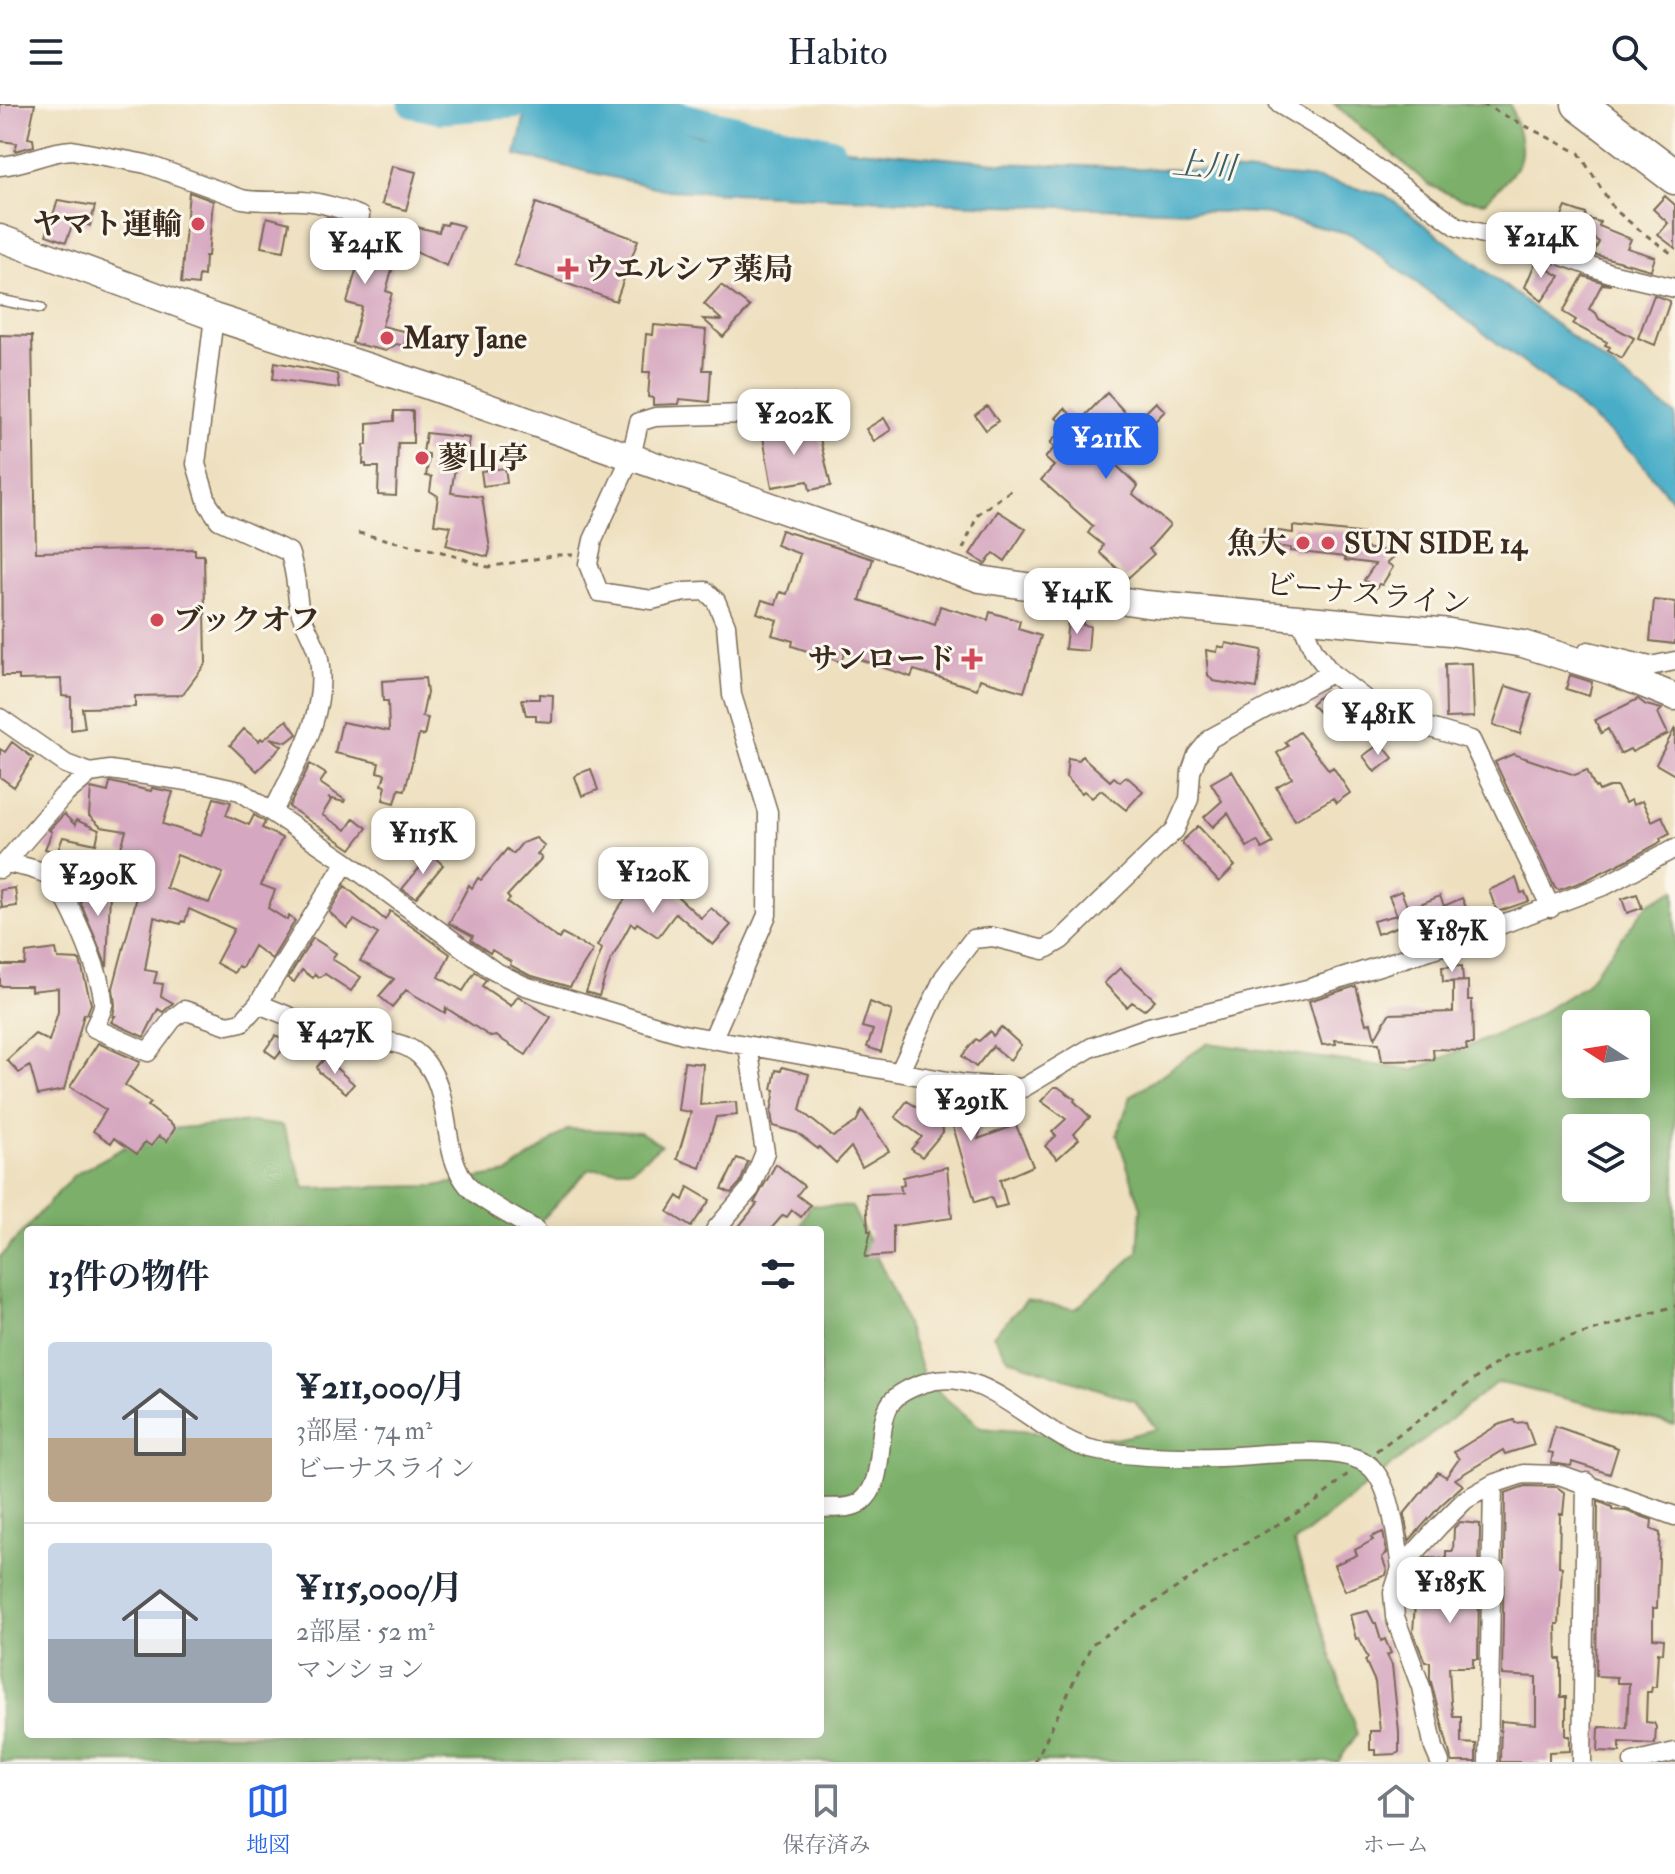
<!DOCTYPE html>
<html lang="ja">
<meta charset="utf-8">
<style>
:root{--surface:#fff;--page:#f2f2f3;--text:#1f2937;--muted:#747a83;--line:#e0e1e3;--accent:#2563eb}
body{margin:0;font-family:"IM FELL Double Pica","Noto Serif JP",serif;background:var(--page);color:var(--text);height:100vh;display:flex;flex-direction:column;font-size:30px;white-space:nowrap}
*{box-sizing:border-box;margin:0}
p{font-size:26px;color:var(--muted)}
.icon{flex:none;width:44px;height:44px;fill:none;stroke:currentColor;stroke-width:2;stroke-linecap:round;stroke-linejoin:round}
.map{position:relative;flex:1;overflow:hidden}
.details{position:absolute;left:24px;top:1122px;width:800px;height:512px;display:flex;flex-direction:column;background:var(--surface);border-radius:8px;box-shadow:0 4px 20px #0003}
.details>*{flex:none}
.needle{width:52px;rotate:282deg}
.tools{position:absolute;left:1562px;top:906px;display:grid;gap:16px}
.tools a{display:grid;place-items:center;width:88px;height:88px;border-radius:8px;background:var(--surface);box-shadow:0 4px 20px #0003;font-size:40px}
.price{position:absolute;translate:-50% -68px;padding:0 18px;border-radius:16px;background:#fff;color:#222;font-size:26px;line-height:52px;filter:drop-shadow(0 2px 4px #0008)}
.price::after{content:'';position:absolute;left:50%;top:48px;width:24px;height:18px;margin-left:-12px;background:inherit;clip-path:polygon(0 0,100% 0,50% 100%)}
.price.current{background:var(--accent);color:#fff}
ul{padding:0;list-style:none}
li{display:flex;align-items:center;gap:24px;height:200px;padding:0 24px}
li+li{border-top:2px solid var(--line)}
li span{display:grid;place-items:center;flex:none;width:224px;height:160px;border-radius:8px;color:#555}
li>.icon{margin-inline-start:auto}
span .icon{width:96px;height:96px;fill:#fffc;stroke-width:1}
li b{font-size:34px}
h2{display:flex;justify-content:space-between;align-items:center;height:96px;padding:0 24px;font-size:34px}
header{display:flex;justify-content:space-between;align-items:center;height:104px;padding:0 24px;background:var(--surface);font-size:36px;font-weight:600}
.tabs{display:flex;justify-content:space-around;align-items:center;height:112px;border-top:2px solid var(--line);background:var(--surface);font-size:22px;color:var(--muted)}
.tabs a{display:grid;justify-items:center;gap:4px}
.tabs .current{color:var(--accent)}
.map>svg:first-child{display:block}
.forest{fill:#7cb06b;stroke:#5c6d44;stroke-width:2;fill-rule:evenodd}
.water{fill:#48adc7;stroke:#426c72;stroke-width:2}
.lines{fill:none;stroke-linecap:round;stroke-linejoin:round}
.river{stroke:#48adc7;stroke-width:28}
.building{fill:#d6a7c0;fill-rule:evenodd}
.lane-casing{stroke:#7a6a56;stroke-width:12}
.street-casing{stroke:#7a6a56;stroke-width:21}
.secondary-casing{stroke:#7a6a56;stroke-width:29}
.highway-casing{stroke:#7a6a56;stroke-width:37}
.path{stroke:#7a6a56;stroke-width:3;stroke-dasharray:6 6;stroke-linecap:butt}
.lane{stroke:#fff;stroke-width:9}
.street{stroke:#fff;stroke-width:18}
.secondary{stroke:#fff;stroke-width:26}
.highway{stroke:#fff;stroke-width:34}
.poi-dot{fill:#d1495b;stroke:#fbf7ec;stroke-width:3}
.labels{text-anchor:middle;stroke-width:6;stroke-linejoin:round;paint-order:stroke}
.poi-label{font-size:30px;font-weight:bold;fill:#3b2a1e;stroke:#fbf7ec;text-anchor:start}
.street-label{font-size:30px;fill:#3b2a1e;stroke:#fbf7ec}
.water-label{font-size:32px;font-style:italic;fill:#405e62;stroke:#fbf7ec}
</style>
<header><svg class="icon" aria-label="menu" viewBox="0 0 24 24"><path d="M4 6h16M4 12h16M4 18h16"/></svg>Habito<svg class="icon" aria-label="search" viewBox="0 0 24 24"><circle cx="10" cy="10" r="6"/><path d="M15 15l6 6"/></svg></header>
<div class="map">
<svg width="1675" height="1658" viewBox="0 0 1675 1658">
<rect width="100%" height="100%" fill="#fbf7ec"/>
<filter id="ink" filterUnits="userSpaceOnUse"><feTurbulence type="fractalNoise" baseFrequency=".0125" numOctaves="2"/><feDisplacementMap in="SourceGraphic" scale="16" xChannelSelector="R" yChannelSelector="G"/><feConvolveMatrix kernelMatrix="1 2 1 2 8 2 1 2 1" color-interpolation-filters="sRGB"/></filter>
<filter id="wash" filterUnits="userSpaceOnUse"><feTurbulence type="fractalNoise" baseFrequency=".006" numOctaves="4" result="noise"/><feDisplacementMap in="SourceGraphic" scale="32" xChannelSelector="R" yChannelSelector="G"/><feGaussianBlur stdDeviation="1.8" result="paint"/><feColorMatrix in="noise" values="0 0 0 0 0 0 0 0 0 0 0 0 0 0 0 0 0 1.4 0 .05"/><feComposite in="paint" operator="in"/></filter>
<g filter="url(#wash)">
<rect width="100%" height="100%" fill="#eee0bf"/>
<!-- forest -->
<path class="forest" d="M1334 0H1510C1529 57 1526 56 1485 98L1460 95 1429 81Z
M1675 786V1321L1497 1278 1294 1439 1357 1630 1338 1658H0V1153L74 1071 156 1026 251 1018 283 1022 305 1084 435 1082 508 1069 568 1025 640 1028 661 1041 632 1065H589L532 1126H28V1630H820V1126H799L810 1101 852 1103 896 1192 926 1278 981 1324 1116 1335 1157 1325 1134 1297 1009 1255 993 1231 1026 1197 1076 1205 1138 1148 1141 1104 1117 1031 1131 992 1208 939 1414 966 1530 916 1585 881 1648 800ZM1576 920H1636V980H1576ZM1576 1024H1636V1084H1576Z"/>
<!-- water -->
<path class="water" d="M527 0H609L697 31 998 59 1243 68 1319 75 1385 91 1675 311V400L1636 352 1556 283 1351 130 1259 109 998 101 667 86 516 51Z"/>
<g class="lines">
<!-- river -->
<path class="river" d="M412 0 440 6 519 0
M629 0 831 47"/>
</g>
<g id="blocks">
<!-- building -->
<path class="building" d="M0 0H35L28 34 33 35 34 42 15 47 17 39 0 37Z
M392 62 416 68 406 106 382 100Z
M189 88 213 97 208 152H205L204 172 199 171 198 181 181 179Z
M1665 92 1675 101V144L1658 131 1668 119 1653 105Z
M58 96 95 102 90 122 74 116 66 138 46 131Z
M536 99 638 136 616 197 514 161Z
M1566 103 1586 110 1585 114 1600 118 1599 122 1631 135 1627 144 1655 153 1651 166 1593 150 1599 138 1590 132 1580 145 1551 136Z
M267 113 289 119 284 147 261 143Z
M327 113 346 120 343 137 396 152 386 187 392 189 382 222 407 228 404 242 397 240 386 247 352 239 362 203 347 199 357 163 319 156Z
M448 118 463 122 447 162 400 141 407 121 439 128 441 120 447 121Z
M1536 157 1552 161 1549 166 1560 172 1542 197 1525 183Z
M1583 172 1611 181 1602 180 1589 205 1596 209 1599 215 1634 234 1622 254 1608 246 1610 243 1605 241 1607 238 1573 220 1576 216 1563 208Z
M721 181 750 203 723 233 703 215 722 216 704 200Z
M1654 191 1670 197 1655 241 1638 234Z
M654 221 706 226 703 266H711L709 298 680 295 679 300 653 301V294L648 293 650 268H643L646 230 653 231Z
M0 231 32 232 36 448 195 445V451H204L206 559 182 591 135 592V603L82 604 85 624 71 626V593L62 592 61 575 19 576V572H2Z
M275 258 337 270 339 284 273 275Z
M1107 289 1135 319 1156 298 1165 307 1114 359 1138 382 1133 390 1170 421 1149 445 1154 450 1128 474 1100 449 1103 441 1088 429 1093 422 1041 376 1054 362 1045 354 1055 343 1050 339 1065 322 1056 314 1065 304 1078 319Z
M987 302 998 317 986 326 975 311Z
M394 307H413V339H398L396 392 378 391 379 363H366V360H363L364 341H367V319L394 317Z
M884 314 891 326 874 337 866 325Z
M790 315 794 335 818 326 831 382 810 386 808 377 772 383 761 322Z
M426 329 469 334 466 358 456 357 451 389 482 393 490 445 488 453 446 441 451 422 434 420 438 392 430 387 432 373 426 372 429 354V350L423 349Z
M505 364 507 379 483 382 481 367Z
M998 407 1026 425 1005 457 994 449 985 460 970 450Z
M1293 422 1366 430 1364 444 1398 449 1387 459 1393 463 1382 481 1379 480 1376 484 1364 476 1375 460 1345 456V453L1291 447V444L1262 440 1264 425 1293 429Z
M781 426 873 455 860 496 935 521 940 502 988 516 990 508 1020 517 1018 525 1041 532 1024 588 980 575 977 585 914 566 911 573 844 550 841 558 792 542 793 537 772 531 777 516 757 509 762 496 776 500 780 488 787 490 800 450 776 441Z
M1654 496 1675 498V540L1650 537Z
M1068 516 1083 518V521L1090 522 1088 547 1065 545Z
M1226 539 1262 546 1257 584 1213 577 1208 571 1206 546 1217 548 1218 542 1225 544Z
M1472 559 1474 613 1446 614 1445 560Z
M1570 571 1592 578 1589 592 1566 585Z
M425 574 427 589 422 613 428 614 424 632 419 631 405 686 399 685 395 699 383 696 386 682 382 681 385 670 377 668 379 659 335 649 342 618 389 627 388 597H383L382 577Z
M1506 582 1532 590 1520 630 1493 621Z
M1325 587 1342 605 1329 618 1311 600Z
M539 590 553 591 552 618 536 617V611H526L522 595H539Z
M1638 595 1646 601 1662 605 1658 609 1668 630 1632 648 1630 645 1620 650 1608 625 1601 629 1595 616Z
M287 616 297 630 287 638 270 634 282 642 257 667 230 641 244 625 259 637 261 634 263 636Z
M1675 624V671L1656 660Z
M1299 628 1329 666 1333 663 1350 689 1336 699 1333 694 1295 716 1276 683 1292 674 1277 649 1288 642 1285 638Z
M12 638 33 654 14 683 0 673V645L5 648Z
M1381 639 1393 654 1375 668 1363 652Z
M1513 650 1575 671 1587 666 1595 684 1597 683 1599 687 1609 683H1617L1625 699 1631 696 1633 701 1642 697 1652 717 1662 712 1670 729 1660 734 1661 737 1657 740 1633 753 1584 777 1559 786 1555 784 1495 658Z
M1082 652 1110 677 1114 673 1120 678 1126 672 1143 687 1126 706 1101 686 1092 694 1084 687 1082 689 1066 673 1068 654 1079 656Z
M310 660 326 670 320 679 345 696 344 698 328 694 331 696 322 711 346 726 354 714 367 724 351 745 289 703Z
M591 665 598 686 582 692 575 673 577 670Z
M1232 667 1273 739 1262 745 1257 737 1247 743 1228 709 1213 723 1204 713 1222 697 1211 679Z
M110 678 151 687 152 684 173 688 163 720 201 732 214 694 231 698 226 711 249 721 254 711 265 718 262 724 282 734 261 781 275 786 268 804 287 816 289 812 295 817 272 855 254 842 242 864 238 862 234 869 216 859 234 825 189 805 185 818 182 817 181 820 154 813 145 866 157 868 154 879 163 880 161 892 173 899 163 908 158 905 144 933 111 918 115 912H113L115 901 113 884 147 755 120 747 126 727 101 723 89 712 91 684 108 688ZM177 751 223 769 209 799 166 784Z
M64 710 75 721 76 716 99 726 96 740 63 733 57 749 45 745 52 728 49 726Z
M1198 722 1235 762 1219 778 1181 738Z
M536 734 545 742 537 750 542 754 507 792 510 795 507 798 559 835 562 830 593 846 570 883 529 871 510 861 511 858 492 846 490 849 471 836 473 832 449 819 469 781 472 784 478 774 481 776 507 745 513 750 522 739Z
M671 744 686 758 665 781 701 814 711 804 731 821 713 841 676 809 658 833 637 819 635 822 631 819 610 858 599 892 586 888 602 845 597 842 617 806 634 783Z
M431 750 443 761 416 794 402 785Z
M1516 774 1521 789 1525 788 1529 797 1497 808 1489 786Z
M345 782 385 816 390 807 450 850 439 873 463 887 475 868 486 876 482 882 511 902 518 892 551 913 526 951 496 932 491 933 446 904 445 909 406 886 392 903 379 892 394 875 360 857 378 830 354 816 347 824 329 808Z
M15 784 17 802 2 804 0 786Z
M1401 787 1408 805 1440 792 1444 802 1462 794 1469 810 1465 811 1468 819 1447 828 1445 822 1410 835 1402 821 1377 830 1373 817 1397 811 1389 792Z
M81 788 110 789 107 863 81 799Z
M1637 790 1642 804 1627 809 1622 795Z
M313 834 336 849 332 855 361 873 351 887 325 870 319 873 315 870 313 874 302 866 294 878 288 874Z
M56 845 58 855 80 856 91 900 87 910H84L64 986 38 991 30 962 19 969 7 956 35 930 49 937 58 908V884L31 887V882H0V861H25L26 849Z
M1462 862 1463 877 1443 878 1442 863Z
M1120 864 1155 896 1144 906 1132 898 1127 903 1104 879Z
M1468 877V896H1472L1473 940H1466L1467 946 1433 945 1434 956 1382 957 1379 939 1335 936 1336 940 1322 941 1309 897 1356 882 1366 920 1371 919 1375 934 1389 910 1453 908V878Z
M870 898 892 907 881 948 867 943 873 926 862 923Z
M1001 923 1021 941 1010 956 993 942 976 963 962 952 976 935 979 937 990 927 993 932Z
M276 931 287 940 276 954 265 946Z
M98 939 140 958 125 981 151 999 148 1002 173 1021 175 1024 167 1037 159 1032 151 1042 145 1038 137 1050 114 1034 111 1039 93 1027 106 1006 70 983Z
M325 954 354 980 346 989 319 968 317 963Z
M684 958 703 960 700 1001 736 998 737 1011 716 1013 700 1064 677 1055 691 1008 678 1006Z
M782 963 809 970 800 1006 833 1033 856 1018 862 1006 889 1047 862 1063 851 1043 836 1059 819 1043 818 1045 797 1029 773 1022 771 1008 775 986 772 985 776 966 781 967Z
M1054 983H1058L1075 995 1074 997 1090 1013 1074 1030 1079 1035 1057 1055 1045 1042 1056 1032 1052 1028 1066 1015 1041 997Z
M938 987 989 1000 978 1035 1016 1021 1033 1062 1000 1076 1007 1101 995 1104 991 1093 975 1098 950 1012 942 1014 943 1028 922 1053 911 1045 922 1033 895 1013 907 997 930 1011Z
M737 1054 748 1058 740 1079 731 1089 722 1085Z
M776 1060 804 1082 797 1091 810 1101 801 1113 792 1106 787 1113 783 1111 770 1126H736L757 1100 754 1099Z
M947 1063 952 1114 893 1122V1151L865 1153 871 1127H868L866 1090 902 1089 900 1082 904 1081 903 1073Z
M688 1083 710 1096 691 1123 668 1108 678 1092 683 1096Z
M1514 1316 1515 1319 1526 1318 1534 1341 1505 1350 1503 1346 1455 1375 1463 1381 1440 1402 1409 1437 1404 1410 1438 1368 1446 1373 1459 1355 1454 1348 1498 1321Z
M1555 1322 1618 1344 1610 1370 1572 1358 1571 1362 1551 1359 1553 1349 1548 1348Z
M1525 1382 1557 1383 1565 1389 1563 1410H1560L1559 1462 1562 1463 1559 1520H1556L1557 1555H1561V1593H1566V1632H1570V1647L1549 1648V1658H1500L1501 1617 1536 1620V1573L1502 1571 1505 1389Z
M1598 1397 1612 1403V1406L1626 1407 1652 1416 1651 1425 1660 1429 1657 1504H1653V1534L1664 1535 1663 1549 1658 1548 1656 1583H1652L1651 1588H1647L1646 1618 1654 1619 1656 1623 1655 1640 1620 1638V1648L1598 1647 1599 1623 1627 1624 1629 1579H1617V1573L1596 1572Z
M1460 1418 1480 1420 1478 1555H1473V1563H1449L1451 1599 1453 1612H1461V1639L1476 1640V1658H1452L1430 1574V1558H1425L1413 1528 1416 1484 1421 1485 1422 1458 1426 1454 1446 1455V1447H1453L1454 1424Z
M1383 1428 1387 1449 1382 1453 1387 1467 1386 1471 1345 1487 1334 1461 1357 1451 1355 1446 1373 1436 1371 1433Z
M1368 1507 1374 1519H1376L1381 1537 1385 1535 1391 1549 1387 1551 1392 1561 1399 1628V1648L1396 1650 1376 1651V1646H1370V1627H1380L1375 1578 1365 1556 1368 1554 1359 1534 1356 1535 1350 1511Z"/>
</g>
</g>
<g filter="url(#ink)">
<use href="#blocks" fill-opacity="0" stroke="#7a6a56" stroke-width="2"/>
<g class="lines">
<defs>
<path id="lane" d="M0 196 41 204"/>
<path id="street" d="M1279 0 1331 31 1458 123 1560 151 1610 169 1675 184
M0 62C27 60 47 47 72 46L146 60 242 95C263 99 282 96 302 97 322 98 341 105 360 112
M214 213 196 360 208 400 219 416 289 448C296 466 296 484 299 503 303 521 316 537 319 555 328 611 296 659 273 708
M1300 515 1314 547 1331 569 1386 611 1471 636 1551 804
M1588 547 1650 562 1675 557
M0 614 66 660 90 669 110 666 208 680 240 687 346 758 494 867 525 882 683 930 965 980 1023 984 1092 943 1149 923 1307 885 1455 838 1606 781 1675 744
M6 759C20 762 36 764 48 771 65 782 106 879 103 901 102 908 97 917 94 924L148 948 172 916 184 906 228 921 242 918 258 900 346 758
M0 765 63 692 90 669
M258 900C286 910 315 925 345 933 370 939 400 932 420 952 456 987 437 1046 469 1083 481 1097 519 1116 536 1126
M712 936 767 811 768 708 732 591 726 521 716 497 706 487 684 488 652 496 599 488 588 460 593 436 631 353 639 318 655 313 773 309 794 299
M900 967 944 873 973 835 993 833 1044 846 1061 836 1175 726 1189 695 1191 668 1197 651 1211 634 1331 569
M715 1126 750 1085 765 1048 748 943
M820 1404C833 1403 850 1406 861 1398 887 1379 875 1328 889 1302 895 1290 912 1283 924 1279 990 1257 1038 1337 1099 1347 1140 1353 1179 1354 1220 1353 1258 1352 1331 1340 1364 1358 1392 1374 1396 1434 1401 1464
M1440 1658 1434 1644 1421 1583 1395 1513 1393 1489 1401 1464 1439 1422 1465 1396 1493 1380 1523 1370 1559 1371 1675 1412
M1488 1658 1493 1380
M1582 1658 1586 1378
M1633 1658 1675 1648"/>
<path id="secondary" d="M0 134 214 213 428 282 980 475 1146 500 1450 528 1523 540 1610 567 1675 593"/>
<path id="highway" d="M1579 0 1675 73"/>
</defs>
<!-- lane casing -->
<use href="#lane" class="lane-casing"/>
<!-- street casing -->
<use href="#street" class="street-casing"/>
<!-- secondary casing -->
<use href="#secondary" class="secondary-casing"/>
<!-- highway casing -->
<use href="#highway" class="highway-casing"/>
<!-- path -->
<path class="path" d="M1482 0 1579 49 1614 105 1638 125 1675 152
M358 429 442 448 488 463 558 451H573
M963 445 978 410 1014 384
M1376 1347 1505 1253 1675 1202
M1035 1658 1092 1540 1221 1454 1317 1397 1349 1369"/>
<!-- lane -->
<use href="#lane" class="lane"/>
<!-- street -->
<use href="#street" class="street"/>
<!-- secondary -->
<use href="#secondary" class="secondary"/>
<!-- highway -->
<use href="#highway" class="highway"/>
</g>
</g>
<!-- markers -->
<g class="poi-dot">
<circle cx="198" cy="120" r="8"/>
<path d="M564 153h8v8h8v8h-8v8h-8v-8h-8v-8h8z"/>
<circle cx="387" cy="234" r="8"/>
<circle cx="422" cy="354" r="8"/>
<circle cx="1303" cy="439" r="8"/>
<circle cx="1328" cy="439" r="8"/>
<circle cx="157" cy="516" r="8"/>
<path d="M968 543h8v8h8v8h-8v8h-8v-8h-8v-8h8z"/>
</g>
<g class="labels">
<!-- poi labels -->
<g class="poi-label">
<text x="182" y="130" text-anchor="end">ヤマト運輸</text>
<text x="584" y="175">ウエルシア薬局</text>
<text x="403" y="244">Mary Jane</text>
<text x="438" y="364">蓼山亭</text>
<text x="1287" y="449" text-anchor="end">魚大</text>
<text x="1344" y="449">SUN SIDE 14</text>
<text x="173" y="526">ブックオフ</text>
<text x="956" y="565" text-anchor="end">サンロード</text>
</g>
<!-- street labels -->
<g class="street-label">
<text transform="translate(1368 490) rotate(6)" y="10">ビーナスライン</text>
</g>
<!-- water labels -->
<g class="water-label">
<text transform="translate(1204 61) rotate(5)" y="11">上川</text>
</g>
</g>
</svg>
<div class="tools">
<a><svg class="needle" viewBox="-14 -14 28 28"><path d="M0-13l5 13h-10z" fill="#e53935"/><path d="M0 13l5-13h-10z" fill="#747a83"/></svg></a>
<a><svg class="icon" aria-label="layers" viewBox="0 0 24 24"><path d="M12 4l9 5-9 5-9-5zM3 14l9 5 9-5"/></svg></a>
</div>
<b class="price" style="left:1541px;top:176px">¥214K</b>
<b class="price" style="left:365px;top:182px">¥241K</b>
<b class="price" style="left:794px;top:353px">¥202K</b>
<b class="price current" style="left:1106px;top:377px">¥211K</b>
<b class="price" style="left:1077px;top:532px">¥141K</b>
<b class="price" style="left:1378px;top:653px">¥481K</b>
<b class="price" style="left:423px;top:772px">¥115K</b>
<b class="price" style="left:653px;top:811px">¥120K</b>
<b class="price" style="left:98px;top:814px">¥290K</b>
<b class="price" style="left:1452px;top:870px">¥187K</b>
<b class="price" style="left:335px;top:972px">¥427K</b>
<b class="price" style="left:971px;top:1039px">¥291K</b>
<b class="price" style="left:1450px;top:1521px">¥185K</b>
<section class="details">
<h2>13件の物件<svg class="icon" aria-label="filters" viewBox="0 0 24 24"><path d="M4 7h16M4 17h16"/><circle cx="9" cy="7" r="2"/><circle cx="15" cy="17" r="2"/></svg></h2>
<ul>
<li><span style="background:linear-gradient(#c9d6e8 60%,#b9a48a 0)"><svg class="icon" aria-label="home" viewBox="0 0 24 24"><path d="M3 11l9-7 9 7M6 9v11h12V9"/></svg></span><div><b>¥211,000/月</b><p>3部屋 · 74 m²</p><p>ビーナスライン</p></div></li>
<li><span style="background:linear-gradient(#c9d6e8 60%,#9aa5b1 0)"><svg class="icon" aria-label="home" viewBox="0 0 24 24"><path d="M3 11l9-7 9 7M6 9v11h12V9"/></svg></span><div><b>¥115,000/月</b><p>2部屋 · 52 m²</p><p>マンション</p></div></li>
</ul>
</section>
</div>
<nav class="tabs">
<a class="current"><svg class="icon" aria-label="map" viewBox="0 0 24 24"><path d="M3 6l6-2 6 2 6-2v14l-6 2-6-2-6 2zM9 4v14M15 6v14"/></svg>地図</a>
<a><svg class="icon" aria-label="saved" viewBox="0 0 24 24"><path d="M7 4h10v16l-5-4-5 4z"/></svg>保存済み</a>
<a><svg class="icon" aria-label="home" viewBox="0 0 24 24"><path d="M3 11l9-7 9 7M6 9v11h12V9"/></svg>ホーム</a>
</nav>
